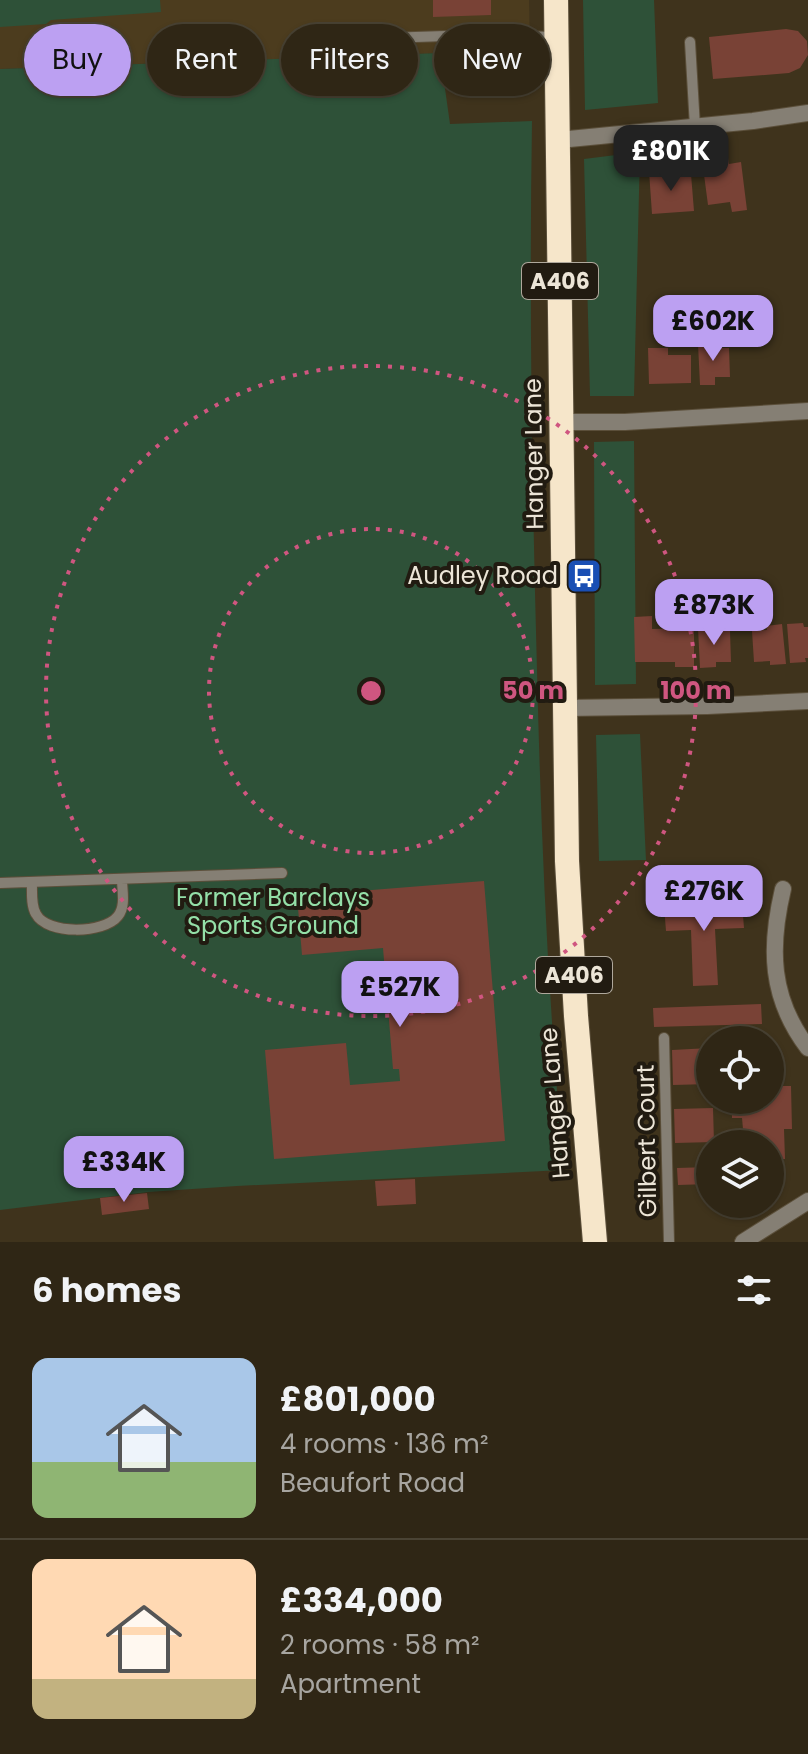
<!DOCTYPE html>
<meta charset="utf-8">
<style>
:root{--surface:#2f2615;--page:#372e1e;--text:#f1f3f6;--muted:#a7a5a0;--line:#4a4334;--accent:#bca0f2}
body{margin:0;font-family:Poppins,sans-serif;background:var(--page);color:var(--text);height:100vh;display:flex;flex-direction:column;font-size:30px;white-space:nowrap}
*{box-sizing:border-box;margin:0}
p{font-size:26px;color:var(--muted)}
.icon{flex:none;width:44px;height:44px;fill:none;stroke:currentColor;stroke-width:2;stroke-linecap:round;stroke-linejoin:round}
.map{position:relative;height:1242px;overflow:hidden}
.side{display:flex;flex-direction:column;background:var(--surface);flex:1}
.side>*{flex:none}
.banner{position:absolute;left:24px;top:24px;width:760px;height:72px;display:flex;gap:16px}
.controls{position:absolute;left:696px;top:1026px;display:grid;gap:16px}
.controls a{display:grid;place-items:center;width:88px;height:88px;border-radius:50%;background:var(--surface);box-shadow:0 2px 6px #0004,0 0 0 2px var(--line);font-size:40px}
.price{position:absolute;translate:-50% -68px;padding:0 18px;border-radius:16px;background:var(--accent);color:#111;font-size:26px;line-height:52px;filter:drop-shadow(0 2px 4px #0008)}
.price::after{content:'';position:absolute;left:50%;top:48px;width:24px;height:18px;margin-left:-12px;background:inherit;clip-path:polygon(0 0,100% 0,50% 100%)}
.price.on{background:#222;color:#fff}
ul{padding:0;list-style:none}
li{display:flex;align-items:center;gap:24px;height:200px;padding:0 32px}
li+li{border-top:2px solid var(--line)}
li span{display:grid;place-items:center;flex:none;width:224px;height:160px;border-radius:16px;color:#555}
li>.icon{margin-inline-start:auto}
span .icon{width:96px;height:96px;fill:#fffc;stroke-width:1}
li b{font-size:34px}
h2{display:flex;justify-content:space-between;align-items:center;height:96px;padding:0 32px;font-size:34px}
.pill{padding:0 28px;border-radius:36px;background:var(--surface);box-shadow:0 2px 6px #0004,0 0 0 2px var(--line);font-size:28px;line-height:72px}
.pill.on{background:var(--accent);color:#111}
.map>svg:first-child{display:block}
.built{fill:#4c3c1e}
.green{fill:#2e5138}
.building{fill:#794236}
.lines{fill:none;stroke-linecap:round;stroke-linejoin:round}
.lane-casing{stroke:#5b4f3a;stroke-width:12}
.street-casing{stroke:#5b4f3a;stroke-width:18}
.highway-casing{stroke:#5b4f3a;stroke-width:26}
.lane{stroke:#857f74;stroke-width:10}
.street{stroke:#857f74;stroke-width:16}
.highway{stroke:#f6e6ca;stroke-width:24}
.ring{fill:none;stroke:#cf5680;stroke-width:4;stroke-dasharray:4 8}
.labels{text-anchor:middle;stroke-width:8;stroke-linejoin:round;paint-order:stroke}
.shield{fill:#211b11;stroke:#afa89c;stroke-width:2}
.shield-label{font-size:22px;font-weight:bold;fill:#ece5d7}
.street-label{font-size:24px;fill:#ece5d7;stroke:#211b11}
.poi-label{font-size:24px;fill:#ece5d7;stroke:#211b11;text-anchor:end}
.park-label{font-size:24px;fill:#94e0a8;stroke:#211b11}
.centre{fill:#cf5680;stroke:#211b11;stroke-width:4}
.ring-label{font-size:24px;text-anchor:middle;font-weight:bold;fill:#cf5680;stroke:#211b11;stroke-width:8;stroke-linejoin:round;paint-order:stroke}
</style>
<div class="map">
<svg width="808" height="1242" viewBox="0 0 808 1242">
<rect width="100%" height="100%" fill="#3f331c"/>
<!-- built -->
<path class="built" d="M0 0H529L530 50 0 69Z"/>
<!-- green -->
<path class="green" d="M0 0H160L161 12 51 20 46 24 0 27Z
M583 0H654L658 103 585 110Z
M440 53 450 124 532 121C529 304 532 487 537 670 541 837 548 1003 564 1170L237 1186 148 1192 0 1210V69Z
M640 152 634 396H590L584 159Z
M634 441 636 684 595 685 594 442Z
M640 734 646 860 599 861 596 735Z"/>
<!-- building -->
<path class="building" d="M433 0H491V15L433 17Z
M786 29 798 31 807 41 808 55 800 68 789 73 713 79 709 37Z
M480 62 481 94 460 95 458 63Z
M728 158 729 164 741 162 747 210 732 212 730 202 708 205 703 167 716 166V159Z
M669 170 670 176 691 174 694 211 652 214 649 171Z
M716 343V348H729L730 377H715V385H700L698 344Z
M648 348H668V355H691V383L649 384Z
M652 616V629L694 628V667H675V662H635L634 617Z
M803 623 804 627H808V658H805L806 662 790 663 787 624Z
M782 624 786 664 770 665V661L754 662 752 631 767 630 766 626Z
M715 627V631H730L731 662H716V667L700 668 698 628Z
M484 881 505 1141 274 1159 265 1050 346 1043 350 1085 400 1081 399 1069H393L383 948 302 955 297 896Z
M742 902 744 928 715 929 718 985 693 986 691 930 666 931 664 906Z
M761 1004 762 1024 654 1027 653 1008Z
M710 1048V1084L673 1085 672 1050Z
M770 1086H791L792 1129H784L785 1159H770V1144H726V1130L743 1129 742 1118H732V1100H770Z
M713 1108 714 1142 675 1143 674 1109Z
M710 1167V1184L678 1185 677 1168Z
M415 1179 416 1204 377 1206 375 1181Z
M147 1193 149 1209 102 1215 100 1198Z"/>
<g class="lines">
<defs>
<path id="lane" d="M385 38 476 35 555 37
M690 42 695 127
M0 883 282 873
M32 883C32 892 31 906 36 914 47 935 104 934 118 916 126 906 122 891 122 879
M664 1038 669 1242"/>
<path id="street" d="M559 140 753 121 808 113
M562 422H625L808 411
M564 708 707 706 808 701
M783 889C769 948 770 998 808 1048
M743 1242 808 1201"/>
<path id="highway" d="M556 0 567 861 576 1016 595 1242"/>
</defs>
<!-- lane casing -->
<use href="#lane" class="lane-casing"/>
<!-- street casing -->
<use href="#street" class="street-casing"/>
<!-- highway casing -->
<use href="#highway" class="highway-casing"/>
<!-- lane -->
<use href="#lane" class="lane"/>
<!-- street -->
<use href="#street" class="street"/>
<!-- highway -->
<use href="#highway" class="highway"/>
</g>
<!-- distance rings -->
<g class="ring">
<circle cx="371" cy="691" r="162"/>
<circle cx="371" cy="691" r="325"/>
</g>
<!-- icons -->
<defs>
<symbol id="bus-square" viewBox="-11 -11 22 22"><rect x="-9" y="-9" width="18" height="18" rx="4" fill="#1a4fb4" stroke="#211b11"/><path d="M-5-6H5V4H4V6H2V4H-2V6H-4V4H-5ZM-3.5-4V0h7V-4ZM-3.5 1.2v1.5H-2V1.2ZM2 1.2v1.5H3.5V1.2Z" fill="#fff"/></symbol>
</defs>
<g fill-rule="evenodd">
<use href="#bus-square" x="564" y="556" width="40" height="40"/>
</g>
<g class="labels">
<!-- shield labels -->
<g class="shield">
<rect x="522" y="263" width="76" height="36" rx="6"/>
<rect x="536" y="957" width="76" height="36" rx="6"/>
</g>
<g class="shield-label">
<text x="560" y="289">A406</text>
<text x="574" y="983">A406</text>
</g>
<!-- street labels -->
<g class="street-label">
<text transform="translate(534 454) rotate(-91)" y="8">Hanger Lane</text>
<text transform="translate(555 1103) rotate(-95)" y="8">Hanger Lane</text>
<text transform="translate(647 1141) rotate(-91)" y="8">Gilbert Court</text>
</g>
<!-- poi labels -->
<g class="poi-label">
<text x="558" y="584">Audley Road</text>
</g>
<!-- park labels -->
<g class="park-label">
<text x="273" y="906">Former Barclays<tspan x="273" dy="28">Sports Ground</tspan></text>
</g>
</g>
<circle cx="371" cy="691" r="12" class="centre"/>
<g class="ring-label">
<text x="533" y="699">50 m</text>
<text x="696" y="699">100 m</text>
</g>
</svg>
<div class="controls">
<a><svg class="icon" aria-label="locate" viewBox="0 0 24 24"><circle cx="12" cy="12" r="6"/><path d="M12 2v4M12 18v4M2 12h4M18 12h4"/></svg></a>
<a><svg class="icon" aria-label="layers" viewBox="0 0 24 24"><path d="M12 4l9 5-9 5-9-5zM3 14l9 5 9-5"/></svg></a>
</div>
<b class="price on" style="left:671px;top:193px">£801K</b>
<b class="price" style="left:713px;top:363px">£602K</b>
<b class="price" style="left:714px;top:647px">£873K</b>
<b class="price" style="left:704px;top:933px">£276K</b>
<b class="price" style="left:400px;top:1029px">£527K</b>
<b class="price" style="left:124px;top:1204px">£334K</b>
<div class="banner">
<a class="pill on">Buy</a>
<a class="pill">Rent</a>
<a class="pill">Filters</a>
<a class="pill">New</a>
</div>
</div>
<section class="side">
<h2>6 homes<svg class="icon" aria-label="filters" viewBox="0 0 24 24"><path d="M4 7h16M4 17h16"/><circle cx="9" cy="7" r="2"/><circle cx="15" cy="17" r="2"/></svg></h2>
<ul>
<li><span style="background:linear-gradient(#a9c7e8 65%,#8fb573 0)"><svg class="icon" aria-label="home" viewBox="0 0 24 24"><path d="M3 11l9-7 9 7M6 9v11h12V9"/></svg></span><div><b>£801,000</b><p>4 rooms · 136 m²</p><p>Beaufort Road</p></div></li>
<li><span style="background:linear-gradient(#ffd9b3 75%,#c2b280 0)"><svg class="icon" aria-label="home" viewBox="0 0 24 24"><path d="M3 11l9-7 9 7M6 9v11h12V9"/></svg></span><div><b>£334,000</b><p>2 rooms · 58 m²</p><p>Apartment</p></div></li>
</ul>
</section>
